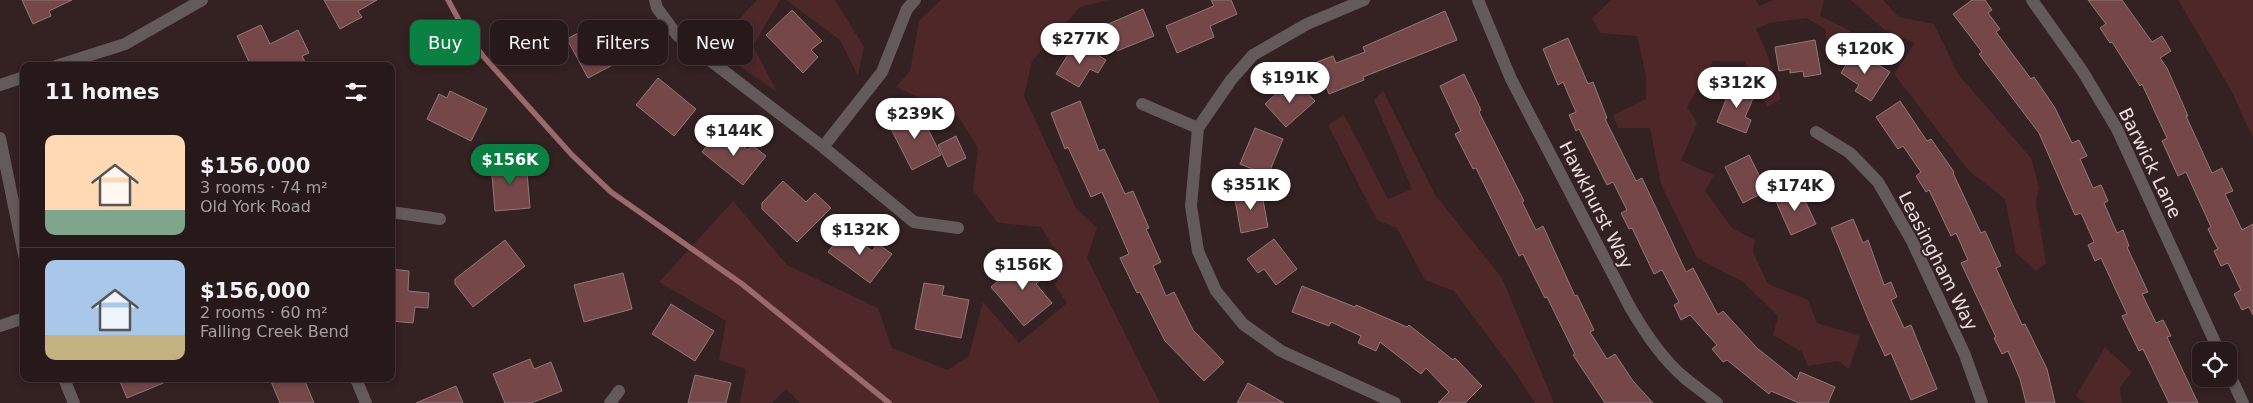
<!DOCTYPE html>
<meta charset="utf-8">
<style>
:root{--surface:#27191a;--page:#332627;--text:#f1f3f6;--muted:#a4a0a2;--line:#433839;--accent:#0b8043}
body{margin:0;font-family:"DejaVu Sans",sans-serif;background:var(--page);color:var(--text);height:100vh;display:flex;flex-direction:column;font-size:19px;white-space:nowrap}
*{box-sizing:border-box;margin:0}
p{font-size:16px;color:var(--muted)}
.icon{flex:none;width:28px;height:28px;fill:none;stroke:currentColor;stroke-width:2;stroke-linecap:round;stroke-linejoin:round}
.map{position:relative;flex:1;overflow:hidden}
.panel{position:absolute;left:20px;top:62px;width:375px;height:320px;display:flex;flex-direction:column;background:var(--surface);border-radius:10px;box-shadow:0 2px 8px #0003,0 0 0 1px var(--line)}
.panel>*{flex:none}
.top-card{position:absolute;left:410px;top:20px;width:475px;height:45px;display:flex;gap:10px}
.controls{position:absolute;left:2192px;top:342px;display:grid;gap:10px}
.controls a{display:grid;place-items:center;width:45px;height:45px;border-radius:10px;background:var(--surface);box-shadow:0 2px 8px #0003,0 0 0 1px var(--line);font-size:25px}
.price{position:absolute;translate:-50% -42px;padding:0 11px;border-radius:18px;background:#fff;color:#222;font-size:16px;line-height:32px;filter:drop-shadow(0 1px 2px #0008)}
.price::after{content:'';position:absolute;left:50%;top:30px;width:15px;height:11px;margin-left:-8px;background:inherit;clip-path:polygon(0 0,100% 0,50% 100%)}
.price.active{background:var(--accent);color:#fff}
ul{padding:0;list-style:none}
li{display:flex;align-items:center;gap:15px;height:125px;padding:0 25px}
li+li{border-top:1px solid var(--line)}
li span{display:grid;place-items:center;flex:none;width:140px;height:100px;border-radius:10px;color:#555}
li>.icon{margin-inline-start:auto}
span .icon{width:60px;height:60px;fill:#fffc;stroke-width:1}
li b{font-size:21px}
h2{display:flex;justify-content:space-between;align-items:center;height:60px;padding:0 25px;font-size:21px}
.tag{padding:0 18px;border-radius:10px;background:var(--surface);box-shadow:0 2px 8px #0003,0 0 0 1px var(--line);font-size:18px;line-height:45px}
.tag.active{background:var(--accent);color:#fff}
.map>svg:first-child{display:block}
.green{fill:#4e2729}
.lines{fill:none;stroke-linecap:round;stroke-linejoin:round}
.stream{stroke:#9a696b;stroke-width:5.5}
.building{fill:#754749;stroke:#907979}
.street{stroke:#645a5a;stroke-width:12}
.labels{text-anchor:middle;stroke-width:4;stroke-linejoin:round;paint-order:stroke}
.street-label{font-size:18px;fill:#ecdfe0;stroke:#342122}
</style>
<div class="map">
<svg width="2253" height="403" viewBox="0 0 2253 403">
<rect width="100%" height="100%" fill="#342122"/>
<!-- green -->
<path class="green" d="M757 0H780L753 46 777 92 712 47Z
M786 0H835L864 47 858 76 840 40Z
M941 0H1108L1080 7 1032 61 1024 96 1076 208 1097 228 1087 258 1160 403H800L786 389 772 403H740L746 369 719 360 726 321 659 282 733 201 787 265 878 308 892 348 948 370 969 356 983 302 1019 343 1067 303 1055 285 1064 264 1041 227 998 223 973 190 978 148 958 116 896 87 910 71 919 21Z
M1611 0H1756L1759 6 1774 0H1824L1820 16 1851 31 1836 60 1829 55 1825 29 1807 18 1769 23 1756 29 1766 51 1781 99 1767 107 1745 61H1713L1687 107 1697 123 1681 161 1714 175 1705 191 1732 228 1755 240 1753 252 1768 284 1808 300 1817 323 1860 336 1849 369 1838 361 1808 366 1802 352 1773 335 1778 316 1743 282 1697 258 1661 184 1650 128H1618L1613 115 1646 99V76L1637 36 1600 33 1592 18Z
M1851 0H1883L1899 17 1934 24 1958 74 2031 158 2039 188 2036 203 2046 263 2036 271 2016 253 2005 199 1969 171 1894 74 1915 43 1885 30Z
M2178 0H2253V138L2231 90Z
M1383 91 1435 195 1502 278 1554 403H1535L1517 375 1454 291 1425 280 1397 228 1377 220 1328 125 1344 115 1388 199 1412 189 1374 100Z
M2105 347 2132 372 2120 387 2122 403H2085L2076 396Z"/>
<g class="lines">
<!-- stream -->
<path class="stream" d="M448 0 467 35 483 56 572 155 611 192 742 284 889 403"/>
</g>
<!-- building -->
<path class="building" d="M22 0H72L49 11 51 16 33 24Z
M324 0H377L358 11 362 17 340 29Z
M1211 0H1231L1237 14 1210 26 1214 37 1177 53 1166 26 1214 6Z
M1972 0H1985L1992 10 1988 13 2000 29 1996 32 2031 79 2034 77 2055 108 2072 143 2079 140 2087 156 2080 159 2093 188 2101 185 2108 201 2104 203 2117 233 2123 230 2129 246 2127 247 2148 292 2142 294 2156 323 2163 320 2171 336 2167 337 2198 403H2169L2143 349 2139 351 2122 316 2127 314 2101 258 2095 261 2088 245 2094 242 2081 213 2075 215 2039 133 1979 54 1982 52 1953 14Z
M2088 0H2122L2152 42 2162 36 2171 51 2160 58 2167 68 2188 116H2186L2212 173 2222 168 2233 191 2225 194 2242 230 2253 224V315L2249 307 2242 310 2234 294 2241 290 2228 263 2221 266 2214 251 2218 249 2208 229 2211 227 2186 172 2178 176 2162 141 2167 138 2142 84 2140 86 2112 42 2110 43 2100 28 2106 24Z
M1143 9 1154 36 1117 51 1106 25Z
M792 10 822 41 811 50 818 57 803 73 766 35Z
M1445 11 1457 40 1363 77 1364 80 1329 94 1317 62 1333 56 1336 63 1365 52 1363 47Z
M594 24 599 34 610 28 626 58 588 78 567 39Z
M261 25 270 44 298 30 309 53 302 56 307 66H251L237 36Z
M1568 38 1588 84 1593 82 1607 118 1605 119 1636 181 1642 178 1686 272 1693 268 1718 315 1723 311 1757 348 1797 380 1800 372 1835 387 1828 403H1799L1771 391 1769 394 1727 360 1723 362 1712 349 1717 345 1690 315 1681 320 1674 305 1679 302 1662 270 1654 274 1632 228 1629 229 1621 213 1627 210 1613 182 1607 185 1579 129 1576 131 1569 115 1576 112 1563 82 1558 85 1543 49Z
M1815 40 1821 74 1804 77 1803 71 1790 73V69L1779 71 1775 47Z
M1076 42 1106 60 1098 73 1090 69 1079 87 1056 74Z
M1855 50 1890 72 1871 101 1855 91 1859 85 1841 73Z
M1464 74 1481 110 1479 112 1524 201 1522 202 1536 230 1543 226 1575 296 1577 295 1594 330 1590 332 1607 359 1615 354 1633 381 1653 403H1605L1573 355 1575 354 1547 297 1545 298 1523 254 1519 256 1476 168 1473 169 1455 134 1461 131 1440 86Z
M658 78 696 109 674 136 636 105Z
M1297 82 1315 101 1286 127 1265 104 1278 92 1282 96Z
M1732 85 1755 94 1745 117 1751 120 1746 133 1717 122Z
M450 91 487 109 471 141 427 119 439 94 447 98Z
M1080 101 1099 151 1104 149 1125 194 1133 191 1149 228 1146 229 1161 262 1153 266 1166 296 1174 292 1193 330 1224 362 1204 381 1165 341 1140 292 1137 293 1120 258 1129 254 1102 192 1091 197 1068 147 1065 149 1051 113Z
M1900 101 1927 141 1931 139 1954 172 1953 173 1981 233 1985 231 2001 266 1996 268 2022 325 2025 324 2047 369 2055 403H2026L2020 379 2008 351 2002 354 1994 338 1996 337 1961 263 1968 260 1956 233 1951 236 1929 190 1926 192 1916 176 1921 172 1903 146 1898 149 1876 117Z
M919 111 941 155 912 170 889 125Z
M1255 128 1283 139 1268 175 1240 164Z
M720 129 748 150 752 145 766 156 743 185 702 152Z
M956 136 966 158 948 167 938 145Z
M1749 155 1760 177 1766 173 1774 187 1743 203 1725 167Z
M526 160 530 208 495 211 491 163Z
M783 181 806 202 815 193 831 208 797 242 762 209V203Z
M1799 188 1816 224 1791 235 1775 199Z
M1261 189 1268 227 1241 233 1234 194Z
M1853 219 1863 243 1868 240 1884 285 1891 282 1897 297 1891 300 1904 328 1911 325 1937 389 1911 400 1891 353 1885 356 1869 321 1831 228Z
M845 230 872 251 878 244 892 254 870 283 828 252Z
M1274 239 1297 269 1276 285 1264 269 1258 273 1247 259Z
M505 240 525 266 473 307 455 284V279Z
M1028 256 1045 276 1036 284 1052 303 1024 326 991 287Z
M391 269 409 271 408 291 429 293 428 308 415 307 413 323 391 321Z
M623 273 632 309 584 322 574 285Z
M924 283 944 286 942 295 969 300 961 338 915 329Z
M1302 286 1355 307 1356 305 1407 327 1409 325 1453 360 1455 358 1482 386 1465 403H1438L1449 392 1426 368 1421 374 1380 342 1376 351 1358 343 1361 336 1331 322 1329 326 1292 312Z
M671 304 714 331 695 361 652 334Z
M530 359 534 369 551 362 562 391 531 403H505L493 374Z
M695 375 731 383 726 403H688Z
M119 379H173L127 398Z
M270 379H304L314 403H280Z
M1248 383 1284 403H1237Z
M456 386 463 403H416Z"/>
<g class="lines">
<!-- street -->
<path class="street" d="M655 0 657 8 677 35 823 147 914 222 958 228
M1364 0 1307 24 1253 55 1231 80 1198 128 1191 206 1198 251 1216 291 1243 324 1281 351 1395 403
M1478 0 1511 79 1631 309C1646 334 1663 360 1686 379 1696 387 1707 395 1717 403
M2032 0 2083 72 2117 129 2219 351
M56 66 125 44 202 0
M0 85 24 77
M1142 104 1198 128
M1816 132 1850 153 1878 182 1912 241 1965 355 1982 403
M0 138 24 255
M823 147 882 72 907 9 915 0
M391 212 440 219
M0 326 24 318
M2229 373 2243 403
M64 379 74 403
M356 379 366 403
M610 403 619 391"/>
</g>
<g class="labels">
<!-- street labels -->
<g class="street-label">
<text transform="translate(2150 163) rotate(64)" y="6">Barwick Lane</text>
<text transform="translate(1596 205) rotate(63)" y="6">Hawkhurst Way</text>
<text transform="translate(1938 261) rotate(63)" y="6">Leasingham Way</text>
</g>
</g>
</svg>
<div class="controls">
<a><svg class="icon" aria-label="locate" viewBox="0 0 24 24"><circle cx="12" cy="12" r="6"/><path d="M12 2v4M12 18v4M2 12h4M18 12h4"/></svg></a>
</div>
<b class="price" style="left:1080px;top:65px">$277K</b>
<b class="price" style="left:1865px;top:75px">$120K</b>
<b class="price" style="left:1290px;top:104px">$191K</b>
<b class="price" style="left:1737px;top:109px">$312K</b>
<b class="price" style="left:915px;top:140px">$239K</b>
<b class="price" style="left:734px;top:157px">$144K</b>
<b class="price active" style="left:510px;top:186px">$156K</b>
<b class="price" style="left:1251px;top:211px">$351K</b>
<b class="price" style="left:1795px;top:212px">$174K</b>
<b class="price" style="left:860px;top:256px">$132K</b>
<b class="price" style="left:1023px;top:291px">$156K</b>
<div class="top-card">
<a class="tag active">Buy</a>
<a class="tag">Rent</a>
<a class="tag">Filters</a>
<a class="tag">New</a>
</div>
<section class="panel">
<h2>11 homes<svg class="icon" aria-label="filters" viewBox="0 0 24 24"><path d="M4 7h16M4 17h16"/><circle cx="9" cy="7" r="2"/><circle cx="15" cy="17" r="2"/></svg></h2>
<ul>
<li><span style="background:linear-gradient(#ffd9b3 75%,#7fa58c 0)"><svg class="icon" aria-label="home" viewBox="0 0 24 24"><path d="M3 11l9-7 9 7M6 9v11h12V9"/></svg></span><div><b>$156,000</b><p>3 rooms · 74 m²</p><p>Old York Road</p></div></li>
<li><span style="background:linear-gradient(#a9c7e8 75%,#c2b280 0)"><svg class="icon" aria-label="home" viewBox="0 0 24 24"><path d="M3 11l9-7 9 7M6 9v11h12V9"/></svg></span><div><b>$156,000</b><p>2 rooms · 60 m²</p><p>Falling Creek Bend</p></div></li>
</ul>
</section>
</div>
